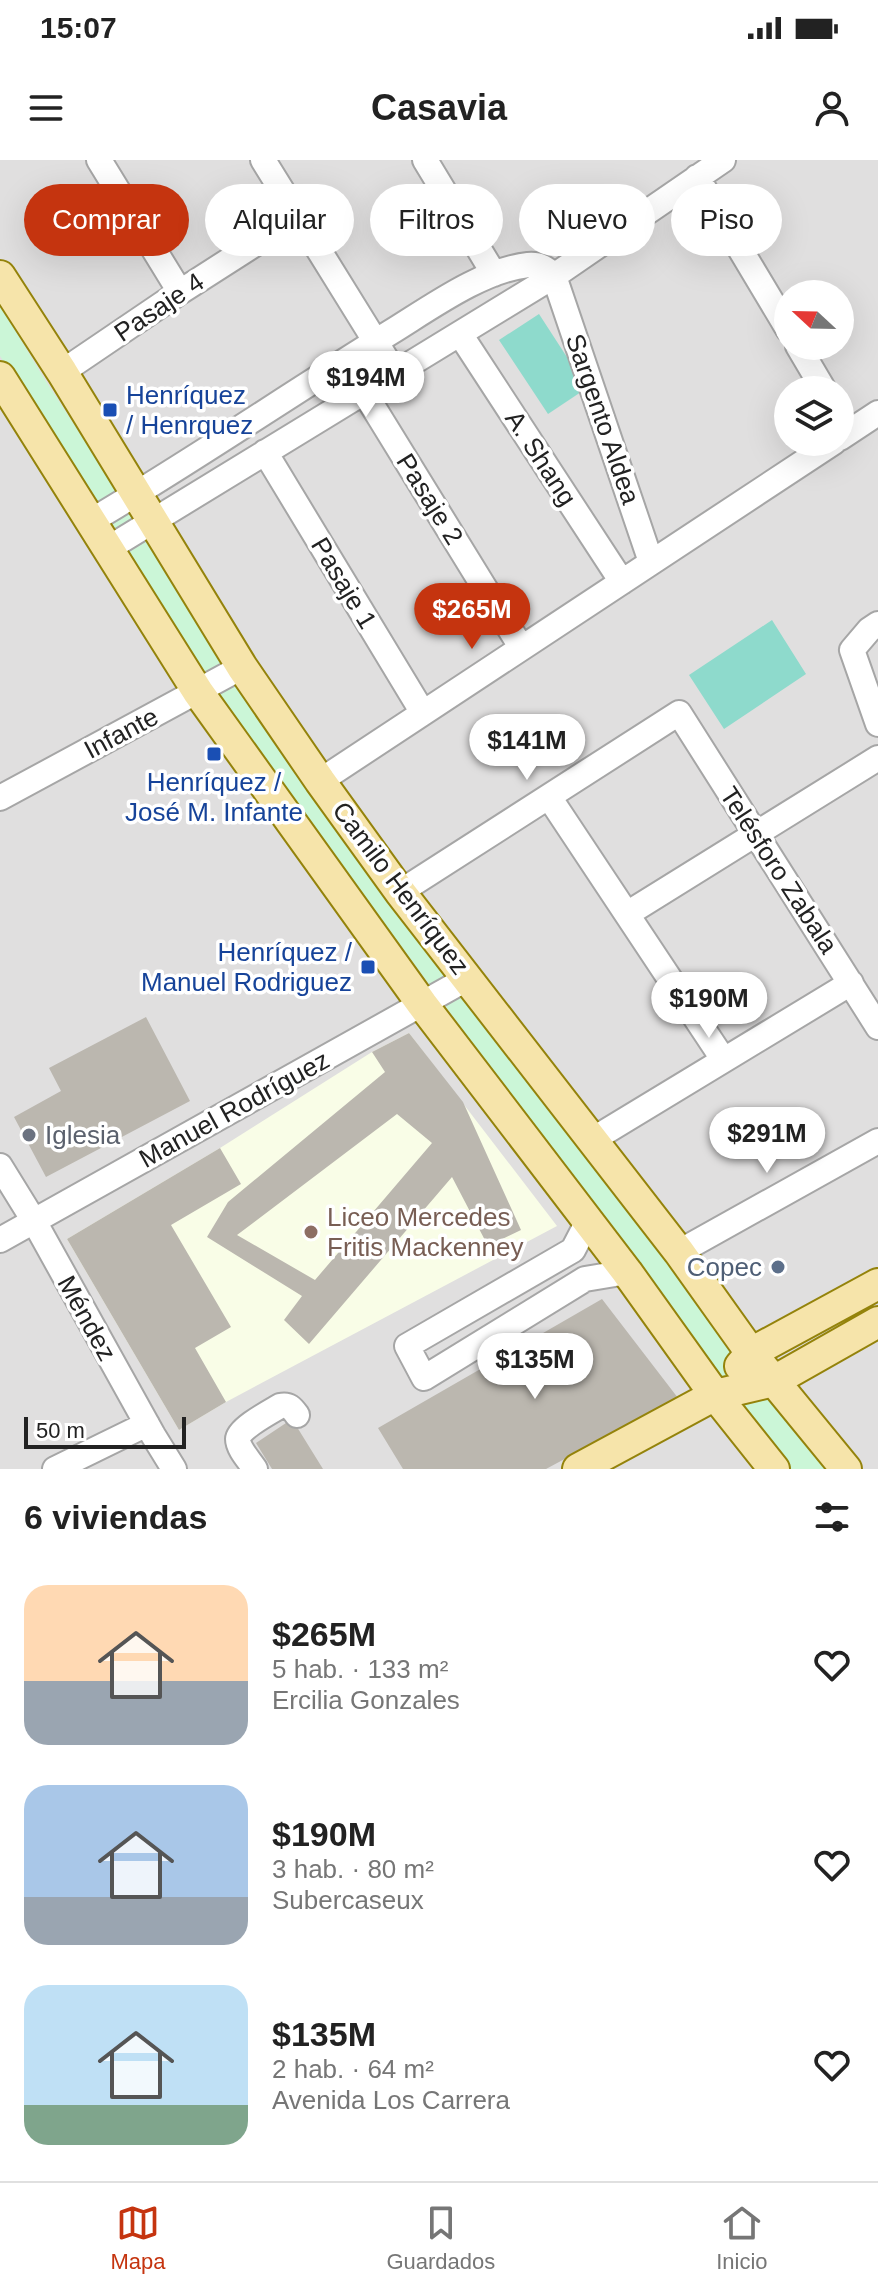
<!DOCTYPE html>
<html lang="es">
<meta charset="utf-8">
<style>
:root{--surface:#fff;--page:#f2f2f2;--text:#222;--muted:#767676;--line:#e0e0e0;--accent:#c5340f}
body{margin:0;font-family:Helvetica,sans-serif;background:var(--page);color:var(--text);height:100vh;display:flex;flex-direction:column;font-size:30px;white-space:nowrap}
*{box-sizing:border-box;margin:0}
p{font-size:26px;color:var(--muted)}
.icon{flex:none;width:44px;height:44px;fill:none;stroke:currentColor;stroke-width:2;stroke-linecap:round;stroke-linejoin:round}
.map{position:relative;height:1309px;overflow:hidden}
.details{display:flex;flex-direction:column;background:var(--surface);flex:1}
.details>*{flex:none}
.hud{position:absolute;left:24px;top:24px;width:830px;height:72px;display:flex;gap:16px}
.needle{width:52px;rotate:292deg}
.fabs{position:absolute;left:774px;top:120px;display:grid;gap:16px}
.fabs a{display:grid;place-items:center;width:80px;height:80px;border-radius:50%;background:var(--surface);box-shadow:0 8px 32px #0002;font-size:40px}
.scale{position:absolute;left:24px;bottom:20px;width:162px;box-sizing:border-box;padding-left:8px;border:4px solid #222;border-top:0;font-size:22px;line-height:28px;white-space:nowrap;color:#222;-webkit-text-stroke:6px #fff;paint-order:stroke}
.price{position:absolute;translate:-50% -68px;padding:0 18px;border-radius:28px;background:#fff;color:#222;font-size:26px;line-height:52px;filter:drop-shadow(0 2px 4px #0008)}
.price::after{content:'';position:absolute;left:50%;top:48px;width:24px;height:18px;margin-left:-12px;background:inherit;clip-path:polygon(0 0,100% 0,50% 100%)}
.price.selected{background:var(--accent);color:#fff}
ul{padding:0;list-style:none}
li{display:flex;align-items:center;gap:24px;height:200px;padding:0 24px}
li span{display:grid;place-items:center;flex:none;width:224px;height:160px;border-radius:24px;color:#555}
li>.icon{margin-inline-start:auto}
span .icon{width:96px;height:96px;fill:#fffc;stroke-width:1}
li b{font-size:34px}
h2{display:flex;justify-content:space-between;align-items:center;height:96px;padding:0 24px;font-size:34px}
.pill{padding:0 28px;border-radius:36px;background:var(--surface);box-shadow:0 8px 32px #0002;font-size:28px;line-height:72px}
.pill.selected{background:var(--accent);color:#fff}
.status{display:flex;justify-content:space-between;align-items:center;height:56px;padding:0 40px;background:var(--surface);direction:ltr}
.status svg{height:22px;fill:currentColor}
header{display:flex;justify-content:space-between;align-items:center;height:104px;padding:0 24px;background:var(--surface);font-size:36px;font-weight:600}
.menu{display:flex;justify-content:space-around;align-items:center;height:112px;border-top:2px solid var(--line);background:var(--surface);font-size:22px;color:var(--muted)}
.menu a{display:grid;justify-items:center;gap:4px}
.menu .selected{color:var(--accent)}
.map>svg:first-child{display:block}
.residential{fill:#e0dfdf;fill-rule:evenodd}
.education{fill:#f9fde7}
.park{fill:#cbf6d7}
.pitch{fill:#8edacc}
.building{fill:#bbb7af;fill-rule:evenodd}
.lines{fill:none;stroke-linecap:round;stroke-linejoin:round}
.minor-casing{stroke:#a6a6a6;stroke-width:28}
.major-casing{stroke:#94830b;stroke-width:34}
.minor{stroke:#fff;stroke-width:24}
.major{stroke:#f6e4aa;stroke-width:30}
.transit-dot{fill:#1a4fb4;stroke:#fff;stroke-width:3}
.worship-dot{fill:#6b7280;stroke:#fff;stroke-width:3}
.education-dot{fill:#8d6e63;stroke:#fff;stroke-width:3}
.service-dot{fill:#5c6f8a;stroke:#fff;stroke-width:3}
.labels{text-anchor:middle;stroke-width:7;stroke-linejoin:round;paint-order:stroke}
.street-label{font-size:26px;fill:#222;stroke:#fff}
.transit-label{font-size:26px;fill:#164399;stroke:#fff;text-anchor:start}
.worship-label{font-size:26px;fill:#5b616d;stroke:#fff;text-anchor:start}
.education-label{font-size:26px;fill:#785e54;stroke:#fff;text-anchor:start}
.service-label{font-size:26px;fill:#4e5e75;stroke:#fff;text-anchor:end}
</style>
<div class="status"><b>15:07</b><svg viewBox="0 0 49 12"><path d="M0 12V9h3v3zM5 12V6h3v6zM10 12V3h3v9zM15 12V0h3v12zM26 1h20v11H26zM47 4h2v5h-2z"/></svg></div>
<header><svg class="icon" aria-label="menu" viewBox="0 0 24 24"><path d="M4 6h16M4 12h16M4 18h16"/></svg>Casavia<svg class="icon" aria-label="person" viewBox="0 0 24 24"><circle cx="12" cy="8" r="4"/><path d="M4 21q1-7 8-7t8 7"/></svg></header>
<div class="map">
<svg width="878" height="1309" viewBox="0 0 878 1309">
<rect width="100%" height="100%" fill="#f1f0e9"/>
<!-- residential -->
<path class="residential" d="M0 0H878V1309H0ZM788 134H840V186H788ZM788 230H840V282H788Z"/>
<!-- education -->
<path class="education" d="M409 873 557 1066 226 1242 179 1270 67 1079 220 988 372 892Z"/>
<!-- park -->
<path class="park" d="M0 145 42 215 139 365 827 1309H791L725 1225 207 523 0 196Z"/>
<!-- pitch -->
<path class="pitch" d="M539 154 587 228 548 254 499 180Z
M772 460 806 514 724 569 689 515Z"/>
<!-- building -->
<path class="building" d="M146 857 190 941 46 1017 14 957 61 931 49 908Z
M409 873 463 942 521 1070 488 1086 452 1017 309 1184 284 1160 302 1136 207 1077 228 1042 385 912 372 892ZM397 954 432 983 315 1120 237 1075Z
M220 988 241 1024 171 1065 231 1167 195 1188 226 1242 179 1270 67 1079Z
M602 1139 678 1238 546 1309H403L378 1268Z
M292 1259 323 1309H272L256 1283Z"/>
<g class="lines">
<defs>
<path id="minor" d="M99 0 180 132
M263 0 395 213
M425 0 494 114
M697 17 788 169
M460 174 622 422
M798 186 824 230
M62 212 180 132 297 57
M364 232 521 487
M840 278 878 253
M265 292 423 553
M91 361C193 301 290 234 391 172 430 148 482 110 528 105 540 104 546 108 554 116L651 402
M109 388 554 116 723 0
M878 464 869 470 852 490 878 564
M320 621 834 282
M549 637 723 899
M0 638 242 507
M400 732 679 553 878 867
M627 754 878 598
M592 980 851 823
M0 1006 34 1061 153 1275 174 1309
M587 1063 573 1090 407 1186 424 1218 585 1119 627 1112
M0 1080 468 818
M679 1092 878 981
M55 1309 147 1264
M255 1309C250 1301 238 1289 238 1279 238 1269 270 1252 280 1246 289 1244 292 1248 297 1255"/>
<path id="major" d="M0 116 62 212 242 507 320 621 400 732 679 1092 751 1193 846 1309
M0 217 198 532 422 844 627 1112 715 1235 774 1309
M740 1206 751 1193 878 1124
M578 1309 715 1235 774 1221 878 1162"/>
</defs>
<!-- minor casing -->
<use href="#minor" class="minor-casing"/>
<!-- major casing -->
<use href="#major" class="major-casing"/>
<!-- minor -->
<use href="#minor" class="minor"/>
<!-- major -->
<use href="#major" class="major"/>
</g>
<!-- markers -->
<g class="transit-dot">
<rect x="102" y="242" width="16" height="16" rx="4"/>
<rect x="206" y="586" width="16" height="16" rx="4"/>
<rect x="360" y="799" width="16" height="16" rx="4"/>
</g>
<circle class="worship-dot" cx="29" cy="975" r="8"/>
<circle class="education-dot" cx="311" cy="1072" r="8"/>
<circle class="service-dot" cx="778" cy="1107" r="8"/>
<g class="labels">
<!-- street labels -->
<g class="street-label">
<text transform="translate(159 147) rotate(-34)" y="9">Pasaje 4</text>
<text transform="translate(603 259) rotate(71)" y="9">Sargento Aldea</text>
<text transform="translate(541 298) rotate(57)" y="9">A. Shang</text>
<text transform="translate(430 339) rotate(58)" y="9">Pasaje 2</text>
<text transform="translate(344 423) rotate(59)" y="9">Pasaje 1</text>
<text transform="translate(121 573) rotate(-28)" y="9">Infante</text>
<text transform="translate(779 710) rotate(57)" y="9">Telésforo Zabala</text>
<text transform="translate(401 728) rotate(53)" y="9">Camilo Henríquez</text>
<text transform="translate(234 949) rotate(-29)" y="9">Manuel Rodríguez</text>
<text transform="translate(87 1158) rotate(61)" y="9">Méndez</text>
</g>
<!-- transit labels -->
<g class="transit-label">
<text x="126" y="244">Henríquez<tspan x="126" dy="30">/ Henrquez</tspan></text>
<text x="214" y="631" text-anchor="middle">Henríquez /<tspan x="214" dy="30">José M. Infante</tspan></text>
<text x="352" y="801" text-anchor="end">Henríquez /<tspan x="352" dy="30">Manuel Rodriguez</tspan></text>
</g>
<!-- worship labels -->
<g class="worship-label">
<text x="45" y="984">Iglesia</text>
</g>
<!-- education labels -->
<g class="education-label">
<text x="327" y="1066">Liceo Mercedes<tspan x="327" dy="30">Fritis Mackenney</tspan></text>
</g>
<!-- service labels -->
<g class="service-label">
<text x="762" y="1116">Copec</text>
</g>
</g>
</svg>
<div class="fabs">
<a><svg class="needle" viewBox="-14 -14 28 28"><path d="M0-13l5 13h-10z" fill="#e53935"/><path d="M0 13l5-13h-10z" fill="#767676"/></svg></a>
<a><svg class="icon" aria-label="layers" viewBox="0 0 24 24"><path d="M12 4l9 5-9 5-9-5zM3 14l9 5 9-5"/></svg></a>
</div>
<div class="scale">50 m</div>
<b class="price" style="left:366px;top:259px">$194M</b>
<b class="price selected" style="left:472px;top:491px">$265M</b>
<b class="price" style="left:527px;top:622px">$141M</b>
<b class="price" style="left:709px;top:880px">$190M</b>
<b class="price" style="left:767px;top:1015px">$291M</b>
<b class="price" style="left:535px;top:1241px">$135M</b>
<div class="hud">
<a class="pill selected">Comprar</a>
<a class="pill">Alquilar</a>
<a class="pill">Filtros</a>
<a class="pill">Nuevo</a>
<a class="pill">Piso</a>
</div>
</div>
<section class="details">
<h2>6 viviendas<svg class="icon" aria-label="filters" viewBox="0 0 24 24"><path d="M4 7h16M4 17h16"/><circle cx="9" cy="7" r="2"/><circle cx="15" cy="17" r="2"/></svg></h2>
<ul>
<li><span style="background:linear-gradient(#ffd9b3 60%,#9aa5b1 0)"><svg class="icon" aria-label="home" viewBox="0 0 24 24"><path d="M3 11l9-7 9 7M6 9v11h12V9"/></svg></span><div><b>$265M</b><p>5 hab. · 133 m²</p><p>Ercilia Gonzales</p></div><svg class="icon" aria-label="heart" viewBox="0 0 24 24"><path d="M12 20l-8-8c-3-5 5-10 8-4 3-6 11-1 8 4z"/></svg></li>
<li><span style="background:linear-gradient(#a9c7e8 70%,#9aa5b1 0)"><svg class="icon" aria-label="home" viewBox="0 0 24 24"><path d="M3 11l9-7 9 7M6 9v11h12V9"/></svg></span><div><b>$190M</b><p>3 hab. · 80 m²</p><p>Subercaseux</p></div><svg class="icon" aria-label="heart" viewBox="0 0 24 24"><path d="M12 20l-8-8c-3-5 5-10 8-4 3-6 11-1 8 4z"/></svg></li>
<li><span style="background:linear-gradient(#bfe0f5 75%,#7fa58c 0)"><svg class="icon" aria-label="home" viewBox="0 0 24 24"><path d="M3 11l9-7 9 7M6 9v11h12V9"/></svg></span><div><b>$135M</b><p>2 hab. · 64 m²</p><p>Avenida Los Carrera</p></div><svg class="icon" aria-label="heart" viewBox="0 0 24 24"><path d="M12 20l-8-8c-3-5 5-10 8-4 3-6 11-1 8 4z"/></svg></li>
</ul>
</section>
<nav class="menu">
<a class="selected"><svg class="icon" aria-label="map" viewBox="0 0 24 24"><path d="M3 6l6-2 6 2 6-2v14l-6 2-6-2-6 2zM9 4v14M15 6v14"/></svg>Mapa</a>
<a><svg class="icon" aria-label="saved" viewBox="0 0 24 24"><path d="M7 4h10v16l-5-4-5 4z"/></svg>Guardados</a>
<a><svg class="icon" aria-label="home" viewBox="0 0 24 24"><path d="M3 11l9-7 9 7M6 9v11h12V9"/></svg>Inicio</a>
</nav>
